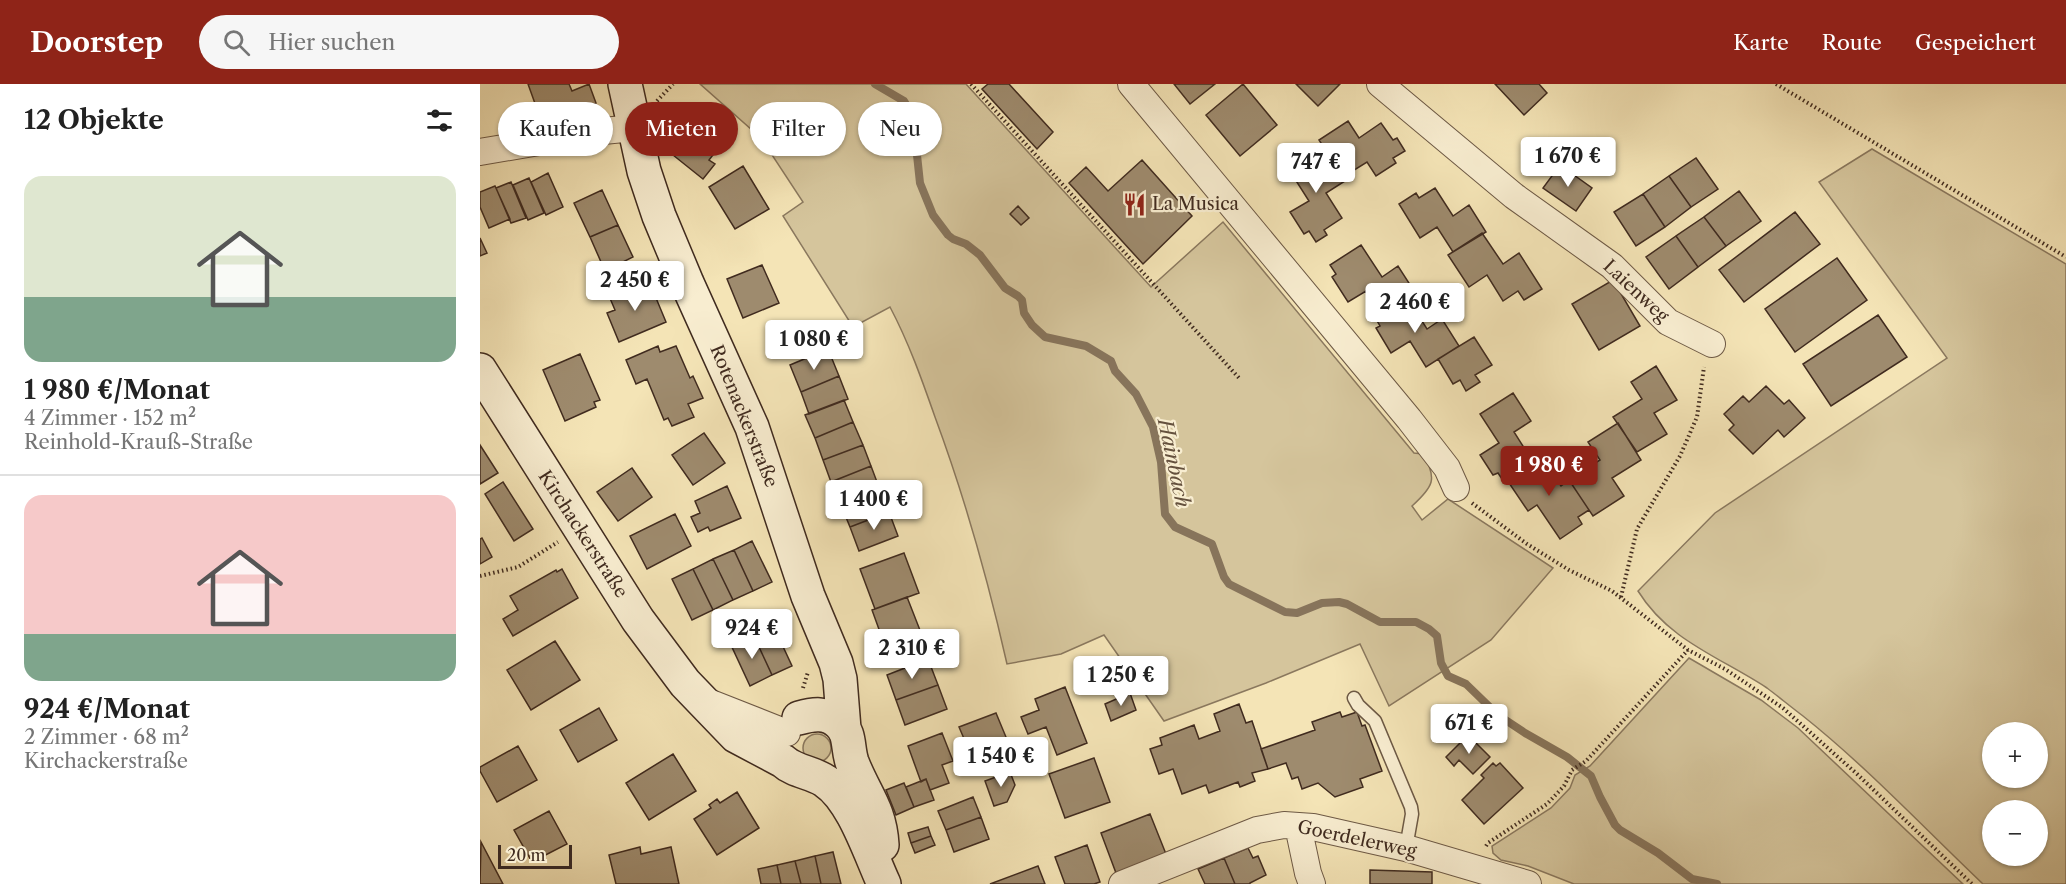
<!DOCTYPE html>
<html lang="de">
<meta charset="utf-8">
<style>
:root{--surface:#fff;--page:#f6f6f6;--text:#222;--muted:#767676;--line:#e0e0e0;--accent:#8f2418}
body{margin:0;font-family:"Libre Caslon Text",serif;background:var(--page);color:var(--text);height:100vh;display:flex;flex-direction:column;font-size:22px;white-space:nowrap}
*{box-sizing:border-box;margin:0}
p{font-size:20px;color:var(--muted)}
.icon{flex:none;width:33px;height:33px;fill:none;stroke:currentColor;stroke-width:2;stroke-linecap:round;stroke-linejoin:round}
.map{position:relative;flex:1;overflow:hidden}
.sheet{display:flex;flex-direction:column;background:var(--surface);width:480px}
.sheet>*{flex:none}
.top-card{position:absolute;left:18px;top:18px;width:570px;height:54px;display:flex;gap:12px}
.fabs{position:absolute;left:1502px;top:638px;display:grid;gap:12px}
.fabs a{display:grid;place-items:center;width:66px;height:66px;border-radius:50%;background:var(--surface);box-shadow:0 2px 4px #0004;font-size:30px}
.scale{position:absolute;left:18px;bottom:15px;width:74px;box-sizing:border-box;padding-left:6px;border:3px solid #402b1f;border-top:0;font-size:16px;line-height:21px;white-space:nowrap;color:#402b1f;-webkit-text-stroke:4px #f8edd0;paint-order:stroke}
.price{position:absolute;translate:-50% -51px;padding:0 14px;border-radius:6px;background:#fff;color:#222;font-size:20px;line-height:39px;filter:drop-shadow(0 2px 3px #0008)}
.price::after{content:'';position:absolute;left:50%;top:36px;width:18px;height:14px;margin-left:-9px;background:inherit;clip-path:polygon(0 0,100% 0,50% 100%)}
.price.current{background:var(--accent);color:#fff}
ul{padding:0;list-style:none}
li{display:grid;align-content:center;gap:12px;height:318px;padding:0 24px}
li+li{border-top:2px solid var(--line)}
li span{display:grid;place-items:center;height:186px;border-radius:18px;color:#555}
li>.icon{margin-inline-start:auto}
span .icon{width:108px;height:108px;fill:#fffc;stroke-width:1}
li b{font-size:26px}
h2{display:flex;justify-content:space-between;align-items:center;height:72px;padding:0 24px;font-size:26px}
.tag{padding:0 21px;border-radius:27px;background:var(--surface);box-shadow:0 2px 4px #0004;font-size:21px;line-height:54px}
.tag.current{background:var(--accent);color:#fff}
header{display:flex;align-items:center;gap:36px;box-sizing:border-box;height:84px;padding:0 30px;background:var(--accent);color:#fff}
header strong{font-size:28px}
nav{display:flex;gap:33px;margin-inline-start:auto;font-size:21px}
.search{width:420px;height:54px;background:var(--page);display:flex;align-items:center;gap:15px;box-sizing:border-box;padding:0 21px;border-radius:33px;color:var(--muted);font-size:22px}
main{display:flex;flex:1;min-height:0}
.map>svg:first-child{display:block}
.green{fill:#d5c59c;stroke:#8a785e;stroke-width:1.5;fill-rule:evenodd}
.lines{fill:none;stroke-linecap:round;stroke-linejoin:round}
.stream{stroke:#87745b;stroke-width:8}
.building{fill:#9e8b6e;stroke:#402b1f;stroke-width:1.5}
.lane-casing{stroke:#6d5945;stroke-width:15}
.street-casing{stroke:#6d5945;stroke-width:28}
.secondary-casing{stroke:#402b1f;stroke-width:36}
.path{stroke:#402b1f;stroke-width:4;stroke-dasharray:1.5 3;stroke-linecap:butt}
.lane{stroke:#f8edd0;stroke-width:12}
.street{stroke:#f8edd0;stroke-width:26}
.secondary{stroke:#f8edd0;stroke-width:33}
.labels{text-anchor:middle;stroke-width:4.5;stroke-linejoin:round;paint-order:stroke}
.poi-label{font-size:18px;fill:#402b1f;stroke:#f8edd0;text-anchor:start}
.street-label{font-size:18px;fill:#402b1f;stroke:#f8edd0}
.water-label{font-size:20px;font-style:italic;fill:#64503d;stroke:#f8edd0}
</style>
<header>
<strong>Doorstep</strong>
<div class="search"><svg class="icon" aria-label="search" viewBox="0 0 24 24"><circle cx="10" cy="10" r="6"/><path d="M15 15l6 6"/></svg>Hier suchen</div>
<nav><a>Karte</a><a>Route</a><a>Gespeichert</a></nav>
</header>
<main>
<section class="sheet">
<h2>12 Objekte<svg class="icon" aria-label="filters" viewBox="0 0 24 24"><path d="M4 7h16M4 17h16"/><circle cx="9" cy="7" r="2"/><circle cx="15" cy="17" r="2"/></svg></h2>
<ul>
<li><span style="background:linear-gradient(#dfe7d0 65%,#7fa58c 0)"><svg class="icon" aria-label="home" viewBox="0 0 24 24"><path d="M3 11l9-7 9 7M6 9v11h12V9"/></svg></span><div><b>1 980 €/Monat</b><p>4 Zimmer · 152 m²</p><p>Reinhold-Krauß-Straße</p></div></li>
<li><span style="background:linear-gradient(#f6c9c9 75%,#7fa58c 0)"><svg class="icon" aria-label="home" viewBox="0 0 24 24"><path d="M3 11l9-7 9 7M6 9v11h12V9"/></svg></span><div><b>924 €/Monat</b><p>2 Zimmer · 68 m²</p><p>Kirchackerstraße</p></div></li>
</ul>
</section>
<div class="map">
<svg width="1586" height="800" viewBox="0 0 1586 800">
<rect width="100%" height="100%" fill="#f4e4b6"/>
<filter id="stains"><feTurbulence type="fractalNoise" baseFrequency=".00333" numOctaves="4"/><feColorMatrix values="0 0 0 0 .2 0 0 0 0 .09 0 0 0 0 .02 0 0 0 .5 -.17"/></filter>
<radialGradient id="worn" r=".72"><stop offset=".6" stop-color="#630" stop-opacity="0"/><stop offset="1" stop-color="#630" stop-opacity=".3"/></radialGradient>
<!-- green -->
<path class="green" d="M220 0H486L671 203 743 138 934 369 943 370C958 395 953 403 932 422L942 436 968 415 1073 484 1011 556 909 622 880 560 786 599 684 637 624 551 581 570 527 580C508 496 485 414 455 333 442 296 429 259 410 223L373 243 303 132 323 118 281 54Z
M1392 65 1586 180V800H1503C1444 744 1387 683 1323 632 1311 623 1299 613 1287 604 1240 573 1189 557 1158 507L1235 429 1467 274 1339 98ZM1512 648H1557V693H1512ZM1512 726H1557V771H1512Z
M1209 574 1281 616 1318 644 1483 800H1094L1048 782 1021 776 1013 769 1012 762 1071 724 1090 704 1095 691 1110 682Z
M323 664a14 14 0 1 1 28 0a14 14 0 1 1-28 0Z"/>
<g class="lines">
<!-- stream -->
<path class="stream" d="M395 0 424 17 427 22 423 48 437 71 440 99 453 131 468 151 473 155 486 160 500 171 525 204 538 212 542 216 544 229 552 241 565 253 606 262 631 277 635 287 656 310 673 343 681 378 685 430 695 443 732 460 744 493 749 500 805 528 817 529 842 519 859 518 867 520 900 538H936L949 545 957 552 961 579 968 592 986 600 1018 631 1045 649 1087 673 1111 692 1120 713 1135 741 1140 746 1178 769 1212 795 1237 800"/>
</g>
<!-- building -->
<path class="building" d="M48 0H89L92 7 109 0 116 19 62 39Z
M508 0H529L573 48 557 65 502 5Z
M694 0H735L710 20Z
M763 0 797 41 760 72 726 31Z
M816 0H860L838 22Z
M1015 0H1059L1067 9 1044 31Z
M208 32 227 47 234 38 249 50 229 76 235 80 223 95 183 63Z
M868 37 879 54 901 39 913 56 917 54 925 67 913 74 916 79 896 92 887 78 863 93 839 56Z
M829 68 835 78 848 70 865 97 846 109 862 134 844 146 847 151 836 158 829 147 824 150 810 128 829 117 813 92 816 90 809 80Z
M1216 74 1238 105 1211 123 1189 92Z
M662 76 712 132 663 180 589 99 606 83 628 107Z
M1080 81 1112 104 1096 127 1063 104Z
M263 82 289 125 255 145 229 103Z
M68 89 83 123 66 131 51 98Z
M1189 92 1211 123 1185 143 1163 110Z
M49 94 64 129 48 136 33 101Z
M31 98 46 134 31 139 16 104Z
M15 102 30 135 9 144 0 123V108Z
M955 104 973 132 989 121 1006 148 973 168 957 143 940 154 919 120 936 109 939 114Z
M122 106 138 141 110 153 94 119Z
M1259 107 1281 137 1246 162 1224 133Z
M1163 110 1185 143 1156 162 1134 128Z
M538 122 549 134 541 141 530 130Z
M1315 128 1340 160 1264 218 1239 186Z
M1224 133 1246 162 1218 183 1196 152Z
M138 141 153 173 125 187 110 153Z
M1002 149 1023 180 1039 169 1062 205 1044 216 1038 207 1023 217 1007 191 989 203 968 171Z
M1196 152 1218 183 1189 205 1166 173Z
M0 154 7 169 0 172Z
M881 161 902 193 918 182 936 210 902 232 886 207 868 218 852 193 856 190 850 181Z
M1357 174 1387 216 1315 268 1285 225Z
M282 181 299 219 263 234 247 195Z
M1133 196 1160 242 1119 266 1092 220Z
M152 202 155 209 171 202 186 238 139 258 127 229 135 226 129 212Z
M928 215 947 245 962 235 979 262 946 283 930 257 911 269 896 244 900 242 896 235Z
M1398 231 1427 273 1351 322 1323 280Z
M994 253 1012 281 995 291 1000 298 986 307 980 296 973 300 958 275Z
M178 262 180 268 196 262 210 294 213 292 223 314 208 320 214 333 192 342 188 334 184 336 167 295 156 300 146 276Z
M348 265 359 292 321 308 310 281Z
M100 270 120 316 114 318 116 323 85 337 63 286Z
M1176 282 1197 316 1174 329 1187 350 1157 368 1133 333 1162 315 1151 298Z
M359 292 368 315 329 330 321 308Z
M1286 302 1304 320 1309 316 1325 334 1304 353 1298 346 1273 370 1249 346 1254 341 1244 330 1263 312 1269 318Z
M1033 309 1051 337 1034 348 1053 378 1024 398 1018 389 1013 391 1000 371 1019 359 1000 330Z
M364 316 373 338 335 354 325 331Z
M373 338 383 361 343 376 335 354Z
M1138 339 1161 376 1132 394 1144 412 1113 432 1089 396 1120 376 1108 358Z
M224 349 245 379 213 401 192 371Z
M0 361 18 389 0 400Z
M383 361 391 382 351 398 343 376Z
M1062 373 1081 402 1089 396 1109 426 1098 433 1102 440 1080 455 1057 421 1048 427 1027 396Z
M391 382 400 406 361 421 351 398Z
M152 384 172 413 138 437 117 408Z
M23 398 53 445 34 457 5 410Z
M247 402 261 434 230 447 228 443 218 448 211 433 220 429 215 417Z
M400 406 409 428 370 443 361 421Z
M409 428 418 452 379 467 370 443Z
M195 430 211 462 167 485 150 452Z
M2 454 12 473 0 480V455Z
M272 457 292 498 273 507 254 466Z
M254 466 273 507 253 516 233 475Z
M424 469 439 509 395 525 380 485Z
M233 475 253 516 233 526 213 485Z
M82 485 98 514 33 552 23 535 38 526 30 512 76 486 77 488Z
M213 485 233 526 212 536 192 495Z
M427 513 445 559 409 573 392 526Z
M293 541 312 582 292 591 273 550Z
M273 550 292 591 270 602 251 561Z
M75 557 100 596 51 626 27 586Z
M448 575 458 601 416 616 407 591Z
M458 601 467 625 425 641 416 616Z
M585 603 607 659 577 671 566 643 548 650 541 633 559 626 555 615Z
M650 609 656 626 631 637 625 620Z
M759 620 766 639 772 637 788 685 772 689 775 697 760 703 758 698 729 709 726 701 702 710 693 685 679 690 670 665 682 661 680 654 714 641 719 655 740 647 734 630Z
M119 624 137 656 98 678 80 646Z
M860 628 862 633 877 628 882 642 885 641 902 687 880 695 883 703 855 713 838 699 822 705 818 693 812 695 806 679 788 685 781 665 835 646 832 638Z
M516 629 533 670 497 684 492 672H488L483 662 485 657 479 643Z
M462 649 473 677 462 681 469 699 450 706 446 695 441 698 428 662Z
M988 651 1010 673 993 690 979 676 974 682 966 673Z
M38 662 57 696 17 718 0 687V683Z
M193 670 216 707 169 736 146 699Z
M614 674 630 718 585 734 569 690Z
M1013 679 1016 682 1020 679 1043 704 1004 740 982 716 1004 694 1001 691Z
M530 688 535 701 527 718 514 722 505 697Z
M446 695 454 716 434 723 426 703Z
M424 699 434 723 416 731 406 706Z
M257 708 279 744 237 771 214 735 231 724 229 721 237 715 240 719Z
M493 713 501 733 466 746 458 727Z
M69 727 87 760 52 778 34 746Z
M670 730 686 770 636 789 621 749Z
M501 733 509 755 474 768 466 746Z
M448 743 451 752 431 759 428 749Z
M451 752 455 761 435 769 431 759Z
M1 758 23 800H0Z
M607 761 620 798 614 800H585L575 773Z
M160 763 161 770 191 763 199 800H136L129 771Z
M768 764 773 774 778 772 786 791 770 799V800H755L744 774Z
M353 768 361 800H341L335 772Z
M335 772 341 800H321L315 777Z
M744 774 755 800H725L718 785Z
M315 777 321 800H301L297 781Z
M297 781 301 800H281L278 785Z
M558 782 565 800H510Z
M890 786 952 788V800H890Z"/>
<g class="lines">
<defs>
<path id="lane" d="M874 614 878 621 895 637 931 723 932 730 926 764"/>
<path id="street" d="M651 0 929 335 967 384 976 404
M900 0 1034 112 1132 182 1188 238 1232 260
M0 68 123 47 154 44
M226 617 307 649
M818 742 828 789 832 800
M642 800 777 746 804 741 833 743 926 764 1048 800"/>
<path id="secondary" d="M145 0 164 87 179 132 207 199 272 343 328 512 356 579 360 595 364 645
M0 286 158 536 205 599 256 652 303 677C315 688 332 688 345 697 373 715 390 770 404 800
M319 634C333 630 347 628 359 639 371 650 367 663 372 678 384 710 400 724 402 761"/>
</defs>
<!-- lane casing -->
<use href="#lane" class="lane-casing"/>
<!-- street casing -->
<use href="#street" class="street-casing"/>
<!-- secondary casing -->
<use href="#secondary" class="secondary-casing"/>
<!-- path -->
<path class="path" d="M491 0 759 294
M1296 0 1586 173
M177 17 193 0
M992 419 1047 460 1089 486 1132 507 1208 566 1245 585 1303 624 1377 690 1492 800
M0 492 38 483 78 458
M1141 513 1157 445 1200 372 1217 333 1224 283
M323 604 328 588
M1006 762 1008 759 1067 720 1084 702 1092 686 1106 677 1208 566"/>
<!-- lane -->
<use href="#lane" class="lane"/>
<!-- street -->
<use href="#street" class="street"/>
<!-- secondary -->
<use href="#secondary" class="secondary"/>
</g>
<!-- icons -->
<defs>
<symbol id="restaurant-bare" viewBox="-9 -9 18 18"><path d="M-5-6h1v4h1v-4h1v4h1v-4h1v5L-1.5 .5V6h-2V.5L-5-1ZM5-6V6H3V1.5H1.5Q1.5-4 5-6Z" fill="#8f2418" stroke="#f8edd0" stroke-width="2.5" paint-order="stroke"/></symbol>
</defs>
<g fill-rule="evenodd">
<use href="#restaurant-bare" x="638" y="104" width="33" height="33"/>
</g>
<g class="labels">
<!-- poi labels -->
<g class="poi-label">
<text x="672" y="126">La Musica</text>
</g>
<!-- street labels -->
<g class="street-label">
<text transform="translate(1156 207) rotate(43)" y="6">Laienweg</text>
<text transform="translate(264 332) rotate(68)" y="6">Rotenackerstraße</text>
<text transform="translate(103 450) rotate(57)" y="6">Kirchackerstraße</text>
<text transform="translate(877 755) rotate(12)" y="6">Goerdelerweg</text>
</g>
<!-- water labels -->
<g class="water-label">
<text transform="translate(694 379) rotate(78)" y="7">Hainbach</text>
</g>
</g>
<rect width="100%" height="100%" filter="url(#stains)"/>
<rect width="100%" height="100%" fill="url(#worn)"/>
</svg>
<div class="fabs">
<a>+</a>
<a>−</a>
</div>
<div class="scale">20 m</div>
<b class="price" style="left:1088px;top:104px">1 670 €</b>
<b class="price" style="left:836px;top:110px">747 €</b>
<b class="price" style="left:155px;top:228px">2 450 €</b>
<b class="price" style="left:935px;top:250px">2 460 €</b>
<b class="price" style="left:334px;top:287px">1 080 €</b>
<b class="price current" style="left:1069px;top:413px">1 980 €</b>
<b class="price" style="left:394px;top:447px">1 400 €</b>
<b class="price" style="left:272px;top:576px">924 €</b>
<b class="price" style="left:432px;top:596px">2 310 €</b>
<b class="price" style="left:641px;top:623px">1 250 €</b>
<b class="price" style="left:989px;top:671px">671 €</b>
<b class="price" style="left:521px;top:704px">1 540 €</b>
<div class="top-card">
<a class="tag">Kaufen</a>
<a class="tag current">Mieten</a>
<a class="tag">Filter</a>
<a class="tag">Neu</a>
</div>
</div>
</main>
